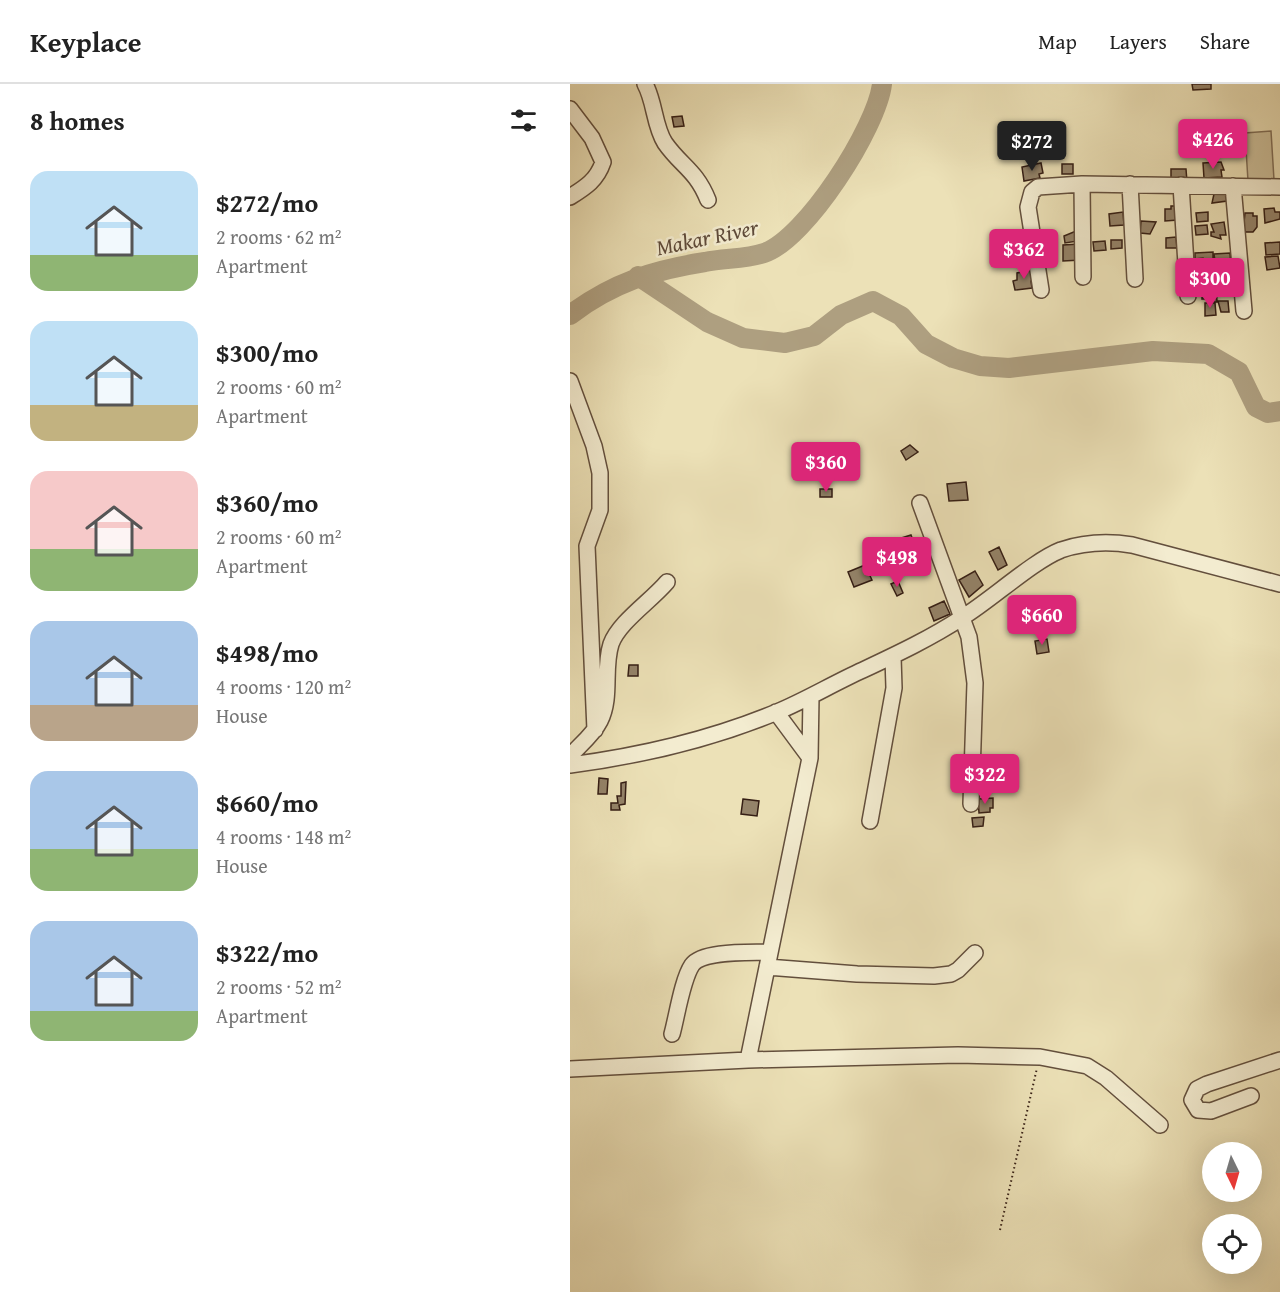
<!DOCTYPE html>
<meta charset="utf-8">
<style>
:root{--surface:#fff;--page:#f6f6f6;--text:#222;--muted:#767676;--line:#e0e0e0;--accent:#db2777}
body{margin:0;font-family:"Gentium Book Plus",serif;background:var(--page);color:var(--text);height:100vh;display:flex;flex-direction:column;font-size:22px;white-space:nowrap}
*{box-sizing:border-box;margin:0}
p{font-size:20px;color:var(--muted)}
.icon{flex:none;width:33px;height:33px;fill:none;stroke:currentColor;stroke-width:2;stroke-linecap:round;stroke-linejoin:round}
.map{position:relative;flex:1;overflow:hidden}
.details{display:flex;flex-direction:column;background:var(--surface);width:570px}
.details>*{flex:none}
.needle{width:39px;rotate:175deg}
.fabs{position:absolute;left:632px;top:1058px;display:grid;gap:12px}
.fabs a{display:grid;place-items:center;width:60px;height:60px;border-radius:50%;background:var(--surface);box-shadow:0 6px 24px #0002;font-size:30px}
.price{position:absolute;translate:-50% -51px;padding:0 14px;border-radius:6px;background:var(--accent);color:#fff;font-size:20px;line-height:39px;filter:drop-shadow(0 2px 3px #0008)}
.price::after{content:'';position:absolute;left:50%;top:36px;width:18px;height:14px;margin-left:-9px;background:inherit;clip-path:polygon(0 0,100% 0,50% 100%)}
.price.current{background:#222;color:#fff}
ul{padding:0;list-style:none}
li{display:flex;align-items:center;gap:18px;height:150px;padding:0 30px}
li span{display:grid;place-items:center;flex:none;width:168px;height:120px;border-radius:18px;color:#555}
li>.icon{margin-inline-start:auto}
span .icon{width:72px;height:72px;fill:#fffc;stroke-width:1}
li b{font-size:26px}
h2{display:flex;justify-content:space-between;align-items:center;height:72px;padding:0 30px;font-size:26px}
header{display:flex;align-items:center;gap:36px;box-sizing:border-box;height:84px;padding:0 30px;background:var(--surface);border-bottom:2px solid var(--line)}
header strong{font-size:28px}
nav{display:flex;gap:33px;margin-inline-start:auto;font-size:21px}
main{display:flex;flex:1;min-height:0}
.map>svg:first-child{display:block}
.green{fill:#cdc09b;stroke:#816f58;stroke-width:1.5}
.lines{fill:none;stroke-linecap:round;stroke-linejoin:round}
.river{stroke:#ae9f80;stroke-width:20}
.building{fill:#948369;stroke:#351e14;stroke-width:1.5}
.minor-casing{stroke:#634f3d;stroke-width:18}
.path{stroke:#351e14;stroke-width:2;stroke-dasharray:1.5 3;stroke-linecap:butt}
.minor{stroke:#f3ecd0;stroke-width:15}
.labels{text-anchor:middle;stroke-width:5;stroke-linejoin:round;paint-order:stroke}
.water-label{font-size:22px;font-style:italic;fill:#5f4b3a;stroke:#f3ecd0}
</style>
<header>
<strong>Keyplace</strong>
<nav><a>Map</a><a>Layers</a><a>Share</a></nav>
</header>
<main>
<section class="details">
<h2>8 homes<svg class="icon" aria-label="filters" viewBox="0 0 24 24"><path d="M4 7h16M4 17h16"/><circle cx="9" cy="7" r="2"/><circle cx="15" cy="17" r="2"/></svg></h2>
<ul>
<li><span style="background:linear-gradient(#bfe0f5 70%,#8fb573 0)"><svg class="icon" aria-label="home" viewBox="0 0 24 24"><path d="M3 11l9-7 9 7M6 9v11h12V9"/></svg></span><div><b>$272/mo</b><p>2 rooms · 62 m²</p><p>Apartment</p></div></li>
<li><span style="background:linear-gradient(#bfe0f5 70%,#c2b280 0)"><svg class="icon" aria-label="home" viewBox="0 0 24 24"><path d="M3 11l9-7 9 7M6 9v11h12V9"/></svg></span><div><b>$300/mo</b><p>2 rooms · 60 m²</p><p>Apartment</p></div></li>
<li><span style="background:linear-gradient(#f6c9c9 65%,#8fb573 0)"><svg class="icon" aria-label="home" viewBox="0 0 24 24"><path d="M3 11l9-7 9 7M6 9v11h12V9"/></svg></span><div><b>$360/mo</b><p>2 rooms · 60 m²</p><p>Apartment</p></div></li>
<li><span style="background:linear-gradient(#a9c7e8 70%,#b9a48a 0)"><svg class="icon" aria-label="home" viewBox="0 0 24 24"><path d="M3 11l9-7 9 7M6 9v11h12V9"/></svg></span><div><b>$498/mo</b><p>4 rooms · 120 m²</p><p>House</p></div></li>
<li><span style="background:linear-gradient(#a9c7e8 65%,#8fb573 0)"><svg class="icon" aria-label="home" viewBox="0 0 24 24"><path d="M3 11l9-7 9 7M6 9v11h12V9"/></svg></span><div><b>$660/mo</b><p>4 rooms · 148 m²</p><p>House</p></div></li>
<li><span style="background:linear-gradient(#a9c7e8 75%,#8fb573 0)"><svg class="icon" aria-label="home" viewBox="0 0 24 24"><path d="M3 11l9-7 9 7M6 9v11h12V9"/></svg></span><div><b>$322/mo</b><p>2 rooms · 52 m²</p><p>Apartment</p></div></li>
</ul>
</section>
<div class="map">
<svg width="710" height="1208" viewBox="0 0 710 1208">
<rect width="100%" height="100%" fill="#ece1b7"/>
<filter id="stains"><feTurbulence type="fractalNoise" baseFrequency=".00333" numOctaves="4"/><feColorMatrix values="0 0 0 0 .2 0 0 0 0 .09 0 0 0 0 .02 0 0 0 .5 -.17"/></filter>
<radialGradient id="worn" r=".72"><stop offset=".6" stop-color="#630" stop-opacity="0"/><stop offset="1" stop-color="#630" stop-opacity=".3"/></radialGradient>
<!-- green -->
<path class="green" d="M701 47 704 96 678 97 675 49Z"/>
<g class="lines">
<!-- river -->
<path class="river" d="M68 192 137 238 173 254 215 259 244 252 271 231 303 217 331 232 356 260 383 274 410 282 439 284 583 267 638 270 669 288 686 323 698 329 710 327
M0 231C42 199 83 186 135 178 154 174 176 175 194 169 236 155 307 43 312 0"/>
</g>
<!-- building -->
<path class="building" d="M622 0H641V5L623 6Z
M112 32 114 42 104 43 102 33Z
M651 78 654 86H651L652 93 634 94 633 79Z
M471 79 473 89 469 90 470 94 454 97 452 83Z
M492 80H503V90H492Z
M601 85H616L617 98 601 99Z
M656 108 657 117 642 119 644 110Z
M601 122H610L608 136 595 137V125H601Z
M704 124 705 128H710V135L695 139 694 125Z
M553 128 554 141 540 142 539 130Z
M638 128V137L627 138 626 129Z
M675 129H683V132H687V143L683 148H673Z
M571 137 586 138 580 150 570 149Z
M654 138 656 151H650L651 155 641 152V148H644L641 140Z
M637 141 638 150 626 151 625 142Z
M506 147 508 157 495 159 494 152Z
M481 153 483 167 472 169 470 155Z
M606 153 607 164H596V154Z
M541 156H552V164L541 165Z
M535 157 536 166 524 167 523 158Z
M710 158V170L696 171 695 159Z
M510 160 511 176 493 177V161Z
M643 168V182H633V174L625 175V169Z
M660 169 661 183 646 184 644 170Z
M708 172 710 184 697 186 695 173Z
M464 186 465 196 461 197 462 204 445 206 443 197 447 196V189Z
M632 200V202L646 201 647 218H637V215H632V209H621L620 201Z
M648 217H658L659 228H651Z
M635 219H645L646 231 635 232Z
M340 361 348 368 336 376 331 367Z
M396 398 398 416 379 417 377 400Z
M250 405H262V413H250Z
M341 451 344 459 330 463 328 455Z
M429 463 437 481 428 486 419 468Z
M295 481 302 496 284 503 278 488Z
M405 487 413 501 399 513 389 496Z
M328 497 333 509 327 512 321 500Z
M374 517 380 530 364 537 359 524Z
M477 555 479 568 467 570 465 557Z
M59 581H68V592H58Z
M29 694 38 695 37 710H28Z
M56 698 55 720 49 721 50 726H41V719H48L47 712H51V699Z
M423 714V724H420V728L409 729 408 715Z
M173 715 189 717 187 732 171 730Z
M414 733 413 742 403 743 402 734Z"/>
<g class="lines">
<defs>
<path id="minor" d="M75 0C85 18 84 42 95 59 111 82 126 86 138 116
M0 25 22 54 33 78C27 96 16 103 0 113
M512 100 513 193
M560 100 565 195
M611 101 618 212
M663 102 674 227
M471 206 458 123 462 108 468 103 512 100 710 103
M0 297 24 362 30 389V426L17 462 25 646
M350 419 399 553 405 599 401 720
M206 628 240 674
M0 672C10 661 23 651 30 637 42 613 33 585 41 560 49 538 81 517 97 498
M0 681C69 672 142 655 207 628 236 616 264 599 293 586 327 570 361 554 393 533 421 516 463 477 491 466 515 458 537 457 562 461L710 500
M300 737 324 604 323 573
M197 883 287 890 364 892 381 890 388 886 405 869
M102 950C107 932 112 896 122 881 133 866 182 869 200 868
M178 976 240 674 241 612
M0 985 178 976 388 971 470 973 517 982 536 994 590 1041
M681 1012 641 1027 628 1026 622 1016 627 1005 637 1000 710 976"/>
</defs>
<!-- minor casing -->
<use href="#minor" class="minor-casing"/>
<!-- path -->
<path class="path" d="M430 1146 467 984"/>
<!-- minor -->
<use href="#minor" class="minor"/>
</g>
<g class="labels">
<!-- water labels -->
<g class="water-label">
<text transform="translate(137 153) rotate(-12)" y="8">Makar River</text>
</g>
</g>
<rect width="100%" height="100%" filter="url(#stains)"/>
<rect width="100%" height="100%" fill="url(#worn)"/>
</svg>
<div class="fabs">
<a><svg class="needle" viewBox="-14 -14 28 28"><path d="M0-13l5 13h-10z" fill="#e53935"/><path d="M0 13l5-13h-10z" fill="#767676"/></svg></a>
<a><svg class="icon" aria-label="locate" viewBox="0 0 24 24"><circle cx="12" cy="12" r="6"/><path d="M12 2v4M12 18v4M2 12h4M18 12h4"/></svg></a>
</div>
<b class="price" style="left:643px;top:86px">$426</b>
<b class="price current" style="left:462px;top:88px">$272</b>
<b class="price" style="left:454px;top:196px">$362</b>
<b class="price" style="left:640px;top:225px">$300</b>
<b class="price" style="left:256px;top:409px">$360</b>
<b class="price" style="left:327px;top:504px">$498</b>
<b class="price" style="left:472px;top:562px">$660</b>
<b class="price" style="left:415px;top:721px">$322</b>
</div>
</main>
